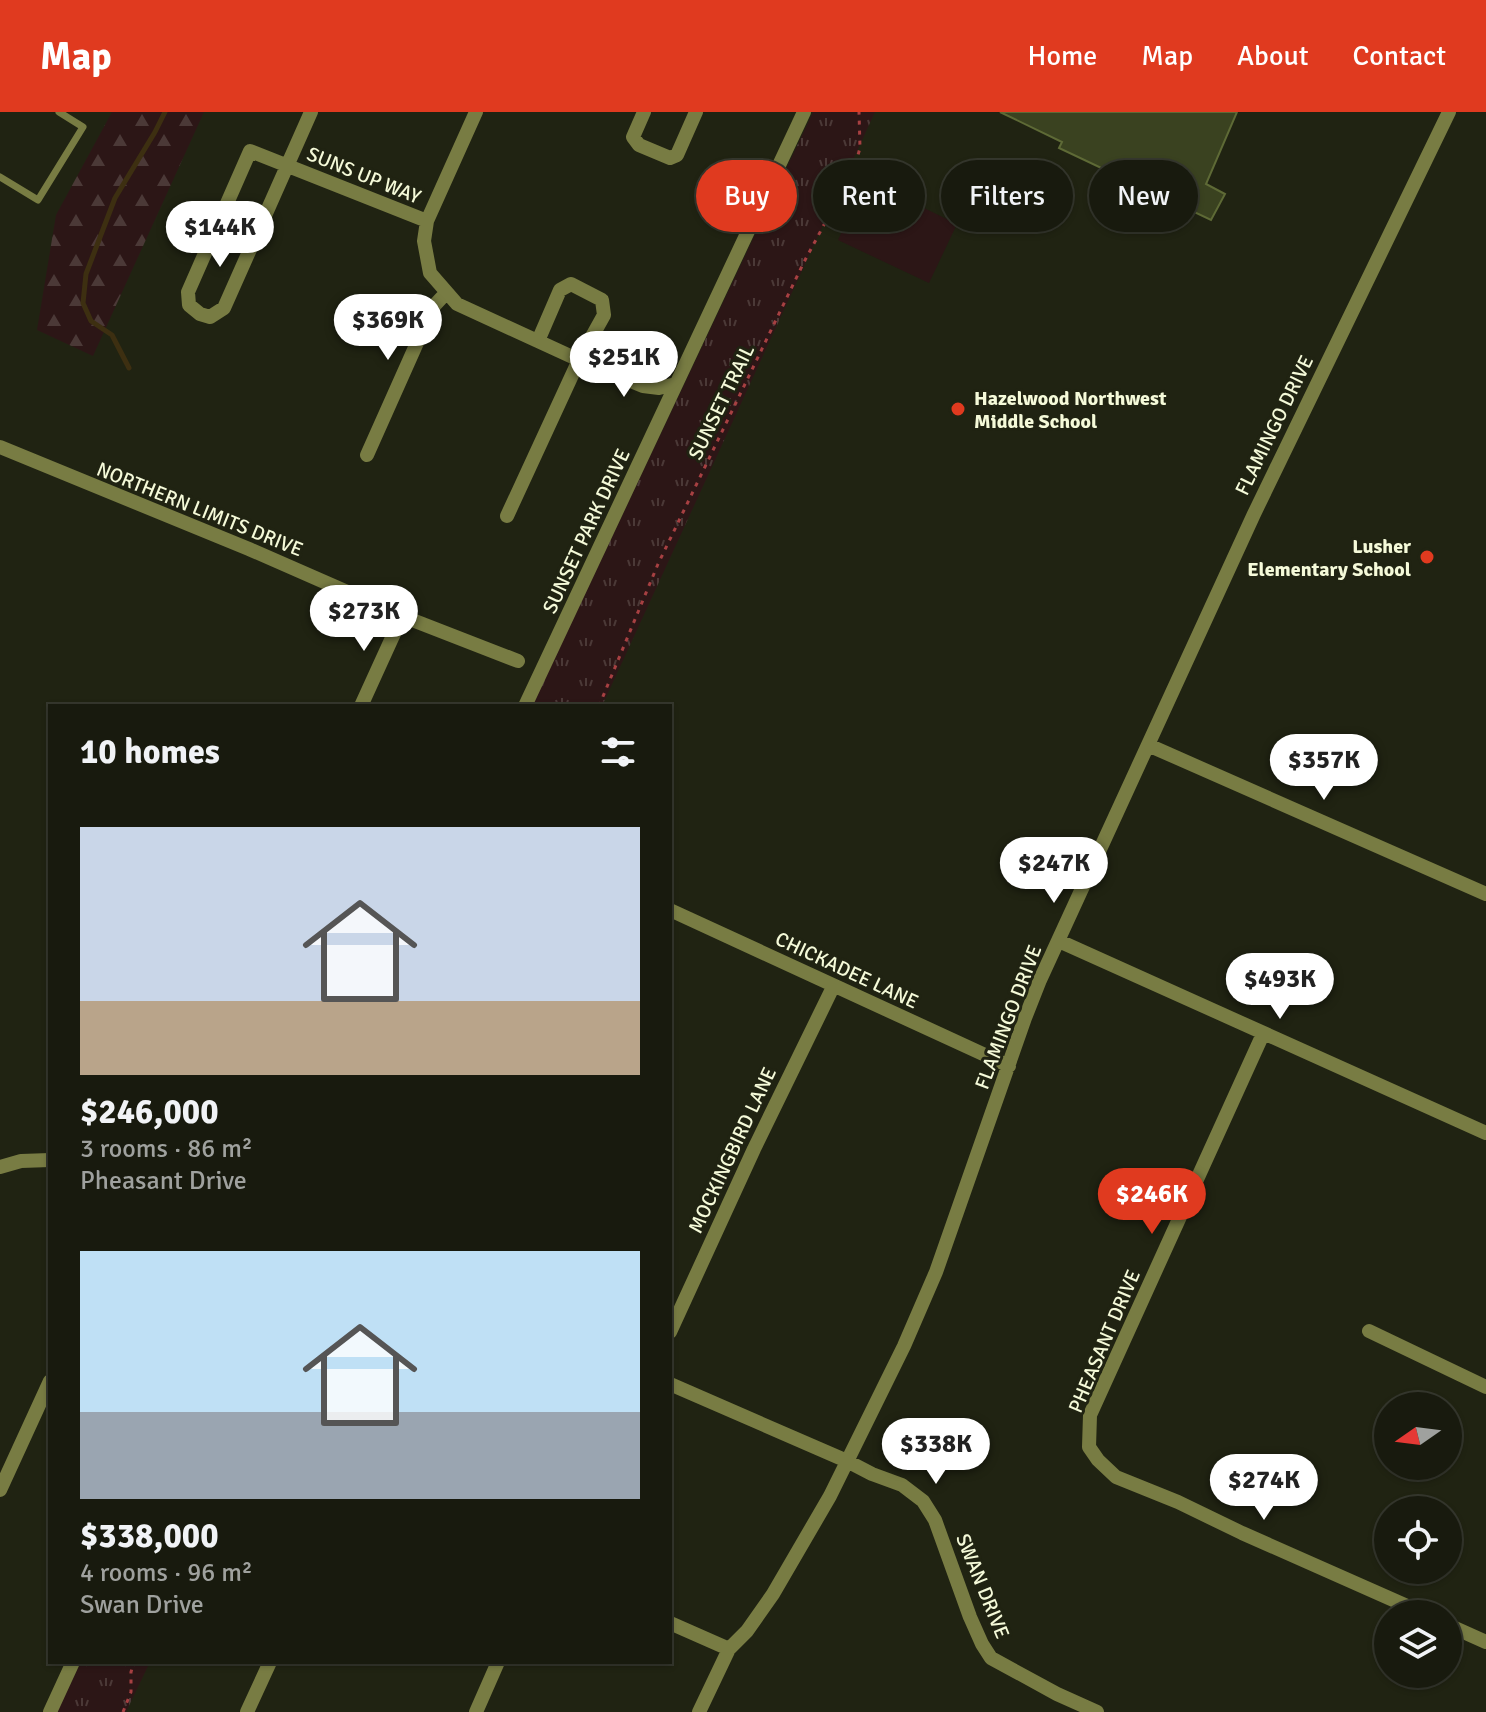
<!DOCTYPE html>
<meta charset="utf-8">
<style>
:root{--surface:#181a0e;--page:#25271c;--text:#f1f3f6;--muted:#9fa19e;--line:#36382e;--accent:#e03a1f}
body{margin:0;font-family:Signika,sans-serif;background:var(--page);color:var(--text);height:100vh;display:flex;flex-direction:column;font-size:30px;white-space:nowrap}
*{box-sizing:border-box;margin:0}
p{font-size:26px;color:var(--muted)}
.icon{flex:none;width:44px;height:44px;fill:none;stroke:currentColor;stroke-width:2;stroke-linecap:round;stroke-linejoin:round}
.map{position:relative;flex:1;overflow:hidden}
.side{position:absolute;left:48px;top:592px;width:624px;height:960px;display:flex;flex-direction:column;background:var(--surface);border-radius:0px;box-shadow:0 2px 6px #0004,0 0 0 2px var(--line)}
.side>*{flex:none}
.guide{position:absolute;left:696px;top:48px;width:670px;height:72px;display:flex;gap:16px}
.needle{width:52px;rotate:256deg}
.buttons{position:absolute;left:1374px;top:1280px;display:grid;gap:16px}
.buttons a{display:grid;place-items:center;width:88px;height:88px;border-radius:50%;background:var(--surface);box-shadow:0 2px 6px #0004,0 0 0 2px var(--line);font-size:40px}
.price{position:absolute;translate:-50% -68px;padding:0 18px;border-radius:28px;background:#fff;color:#222;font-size:26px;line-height:52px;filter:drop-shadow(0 2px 4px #0008)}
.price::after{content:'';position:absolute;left:50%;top:48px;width:24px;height:18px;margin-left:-12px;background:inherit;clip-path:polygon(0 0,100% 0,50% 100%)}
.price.current{background:var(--accent);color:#fff}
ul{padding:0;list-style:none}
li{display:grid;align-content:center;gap:16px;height:424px;padding:0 32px}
li span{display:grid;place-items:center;height:248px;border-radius:0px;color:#555}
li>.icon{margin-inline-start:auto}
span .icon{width:144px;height:144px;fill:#fffc;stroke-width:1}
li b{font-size:34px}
h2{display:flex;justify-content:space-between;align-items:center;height:96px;padding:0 32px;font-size:34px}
.tag{padding:0 28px;border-radius:36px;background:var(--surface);box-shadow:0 2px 6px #0004,0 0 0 2px var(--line);font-size:28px;line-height:72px}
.tag.current{background:var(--accent);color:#fff}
header{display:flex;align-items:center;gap:48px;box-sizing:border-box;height:112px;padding:0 40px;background:var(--accent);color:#fff}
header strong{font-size:38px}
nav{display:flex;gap:44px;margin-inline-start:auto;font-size:28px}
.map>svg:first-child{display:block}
.grass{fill:url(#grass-tufts)}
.forest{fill:url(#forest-firs)}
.green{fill:#2c1616}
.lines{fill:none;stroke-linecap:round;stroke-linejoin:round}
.stream{stroke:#3d2f11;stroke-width:5}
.building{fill:#3a4220;stroke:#5e6a36;stroke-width:2}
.path{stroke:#a74042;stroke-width:3;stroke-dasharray:4 6;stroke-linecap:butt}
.service{stroke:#787c43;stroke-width:7}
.minor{stroke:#787c43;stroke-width:14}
.poi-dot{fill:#e03a1f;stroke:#202312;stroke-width:3}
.labels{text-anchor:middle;stroke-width:6;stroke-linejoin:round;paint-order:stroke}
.street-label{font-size:20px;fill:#f5fad9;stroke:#202312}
.poi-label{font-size:20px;font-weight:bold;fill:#f5fad9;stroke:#202312;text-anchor:start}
</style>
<header>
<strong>Map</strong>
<nav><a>Home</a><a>Map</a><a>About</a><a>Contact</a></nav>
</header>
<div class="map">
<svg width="1486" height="1600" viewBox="0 0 1486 1600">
<defs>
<pattern id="grass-tufts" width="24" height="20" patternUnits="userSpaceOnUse" patternTransform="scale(2)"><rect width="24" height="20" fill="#2c1616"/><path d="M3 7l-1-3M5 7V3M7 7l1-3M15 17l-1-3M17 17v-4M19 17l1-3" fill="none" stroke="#4b3937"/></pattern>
<pattern id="forest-firs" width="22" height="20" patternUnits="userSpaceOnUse" patternTransform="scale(2)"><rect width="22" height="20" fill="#2c1616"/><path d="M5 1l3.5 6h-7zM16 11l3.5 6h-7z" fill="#4b3937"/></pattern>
</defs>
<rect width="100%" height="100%" fill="#202312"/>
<!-- grass -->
<path class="grass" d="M813 0H875L602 594H532Z
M81 1550H150L126 1600H57Z"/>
<!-- forest -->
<path class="forest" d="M112 0H204L93 244 37 218 56 103Z"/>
<!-- green -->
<path class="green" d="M866 68 957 112 929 171 838 128Z"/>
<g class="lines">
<!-- stream -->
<path class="stream" d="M129 256 112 223 91 209 83 191 86 162 115 86 155 20 165 0"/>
</g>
<!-- building -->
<path class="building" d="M1000 0H1237L1206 72 1225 82 1211 108 1059 36 1062 30Z"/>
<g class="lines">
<!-- path -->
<path class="path" d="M599 594 658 452 804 150 854 57 860 36 859 0
M123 1600 131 1580V1560L134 1550"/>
<!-- service -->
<path class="service" d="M0 65 38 88 83 15 59 0"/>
<!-- minor -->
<path class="minor" d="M311 0 224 196 210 205 200 202 189 193 188 180 250 39 427 109
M476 0 427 109 424 129 430 161 457 192 579 248 643 274 659 276 676 272
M644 0 633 25 639 33 670 46 677 43 696 0
M0 335 249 437 402 504 518 549
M367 343 433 195 446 181
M507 404 579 248 604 203 602 188 571 172 560 178 538 229
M361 594 402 504
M525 594 804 0
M1148 633 1486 782
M670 798 1009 954
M1059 829 1486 1021
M1263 922 1090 1303 1089 1335 1098 1348 1116 1365 1178 1390 1242 1421 1425 1502
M0 1055 21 1049 50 1048
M1369 1219 1486 1275
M670 1220 754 1037 833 875
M670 1272 847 1349 872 1362 902 1373 923 1389 935 1408 970 1505 982 1532 991 1546 1057 1582 1097 1600
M0 1378 50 1269
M670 1511 729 1537
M1448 1513 1486 1530
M50 1600 73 1550
M247 1600 270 1550
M476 1600 498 1550
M699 1600 729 1537 747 1519 773 1482 830 1384 904 1234 936 1160 1025 906 1040 868 1254 402 1449 0"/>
</g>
<!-- markers -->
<g class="poi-dot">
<circle cx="958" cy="297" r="8"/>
<circle cx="1427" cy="445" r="8"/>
</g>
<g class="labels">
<!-- street labels -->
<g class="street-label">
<text transform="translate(364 63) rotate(22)" y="7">SUNS UP WAY</text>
<text transform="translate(721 290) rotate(-64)" y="7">SUNSET TRAIL</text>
<text transform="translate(1274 313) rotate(-64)" y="7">FLAMINGO DRIVE</text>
<text transform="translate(200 397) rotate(22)" y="7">NORTHERN LIMITS DRIVE</text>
<text transform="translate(586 419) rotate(-65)" y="7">SUNSET PARK DRIVE</text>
<text transform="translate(847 858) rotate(25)" y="7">CHICKADEE LANE</text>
<text transform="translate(1008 905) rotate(-69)" y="7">FLAMINGO DRIVE</text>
<text transform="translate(732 1038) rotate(-65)" y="7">MOCKINGBIRD LANE</text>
<text transform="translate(1104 1229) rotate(-67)" y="7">PHEASANT DRIVE</text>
<text transform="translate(983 1474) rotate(68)" y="7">SWAN DRIVE</text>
</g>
<!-- poi labels -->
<g class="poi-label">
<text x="974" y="293">Hazelwood Northwest<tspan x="974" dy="23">Middle School</tspan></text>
<text x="1411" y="441" text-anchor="end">Lusher<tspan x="1411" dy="23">Elementary School</tspan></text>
</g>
</g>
</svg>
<div class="buttons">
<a><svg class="needle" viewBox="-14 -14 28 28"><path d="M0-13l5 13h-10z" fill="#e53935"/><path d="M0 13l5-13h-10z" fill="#9fa19e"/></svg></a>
<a><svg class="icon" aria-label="locate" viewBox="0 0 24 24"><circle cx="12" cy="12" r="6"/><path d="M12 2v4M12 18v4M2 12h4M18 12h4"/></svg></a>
<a><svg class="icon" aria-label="layers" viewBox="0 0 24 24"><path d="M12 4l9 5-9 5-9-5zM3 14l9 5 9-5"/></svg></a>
</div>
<b class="price" style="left:220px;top:157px">$144K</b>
<b class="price" style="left:388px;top:250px">$369K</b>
<b class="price" style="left:624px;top:287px">$251K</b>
<b class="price" style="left:364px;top:541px">$273K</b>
<b class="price" style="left:1324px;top:690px">$357K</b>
<b class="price" style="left:1054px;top:793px">$247K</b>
<b class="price" style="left:1280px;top:909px">$493K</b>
<b class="price current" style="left:1152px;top:1124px">$246K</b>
<b class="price" style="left:936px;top:1374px">$338K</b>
<b class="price" style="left:1264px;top:1410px">$274K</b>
<div class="guide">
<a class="tag current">Buy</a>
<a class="tag">Rent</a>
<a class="tag">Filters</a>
<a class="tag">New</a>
</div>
<section class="side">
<h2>10 homes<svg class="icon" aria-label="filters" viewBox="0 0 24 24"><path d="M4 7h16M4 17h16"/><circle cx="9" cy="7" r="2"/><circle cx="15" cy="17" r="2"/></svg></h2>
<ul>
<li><span style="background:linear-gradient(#c9d6e8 70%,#b9a48a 0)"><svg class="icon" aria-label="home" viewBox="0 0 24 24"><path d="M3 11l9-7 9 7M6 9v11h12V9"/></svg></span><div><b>$246,000</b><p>3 rooms · 86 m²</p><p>Pheasant Drive</p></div></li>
<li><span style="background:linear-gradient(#bfe0f5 65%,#9aa5b1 0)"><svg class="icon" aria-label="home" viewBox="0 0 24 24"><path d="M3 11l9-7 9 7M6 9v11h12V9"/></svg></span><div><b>$338,000</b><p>4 rooms · 96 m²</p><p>Swan Drive</p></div></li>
</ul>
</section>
</div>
